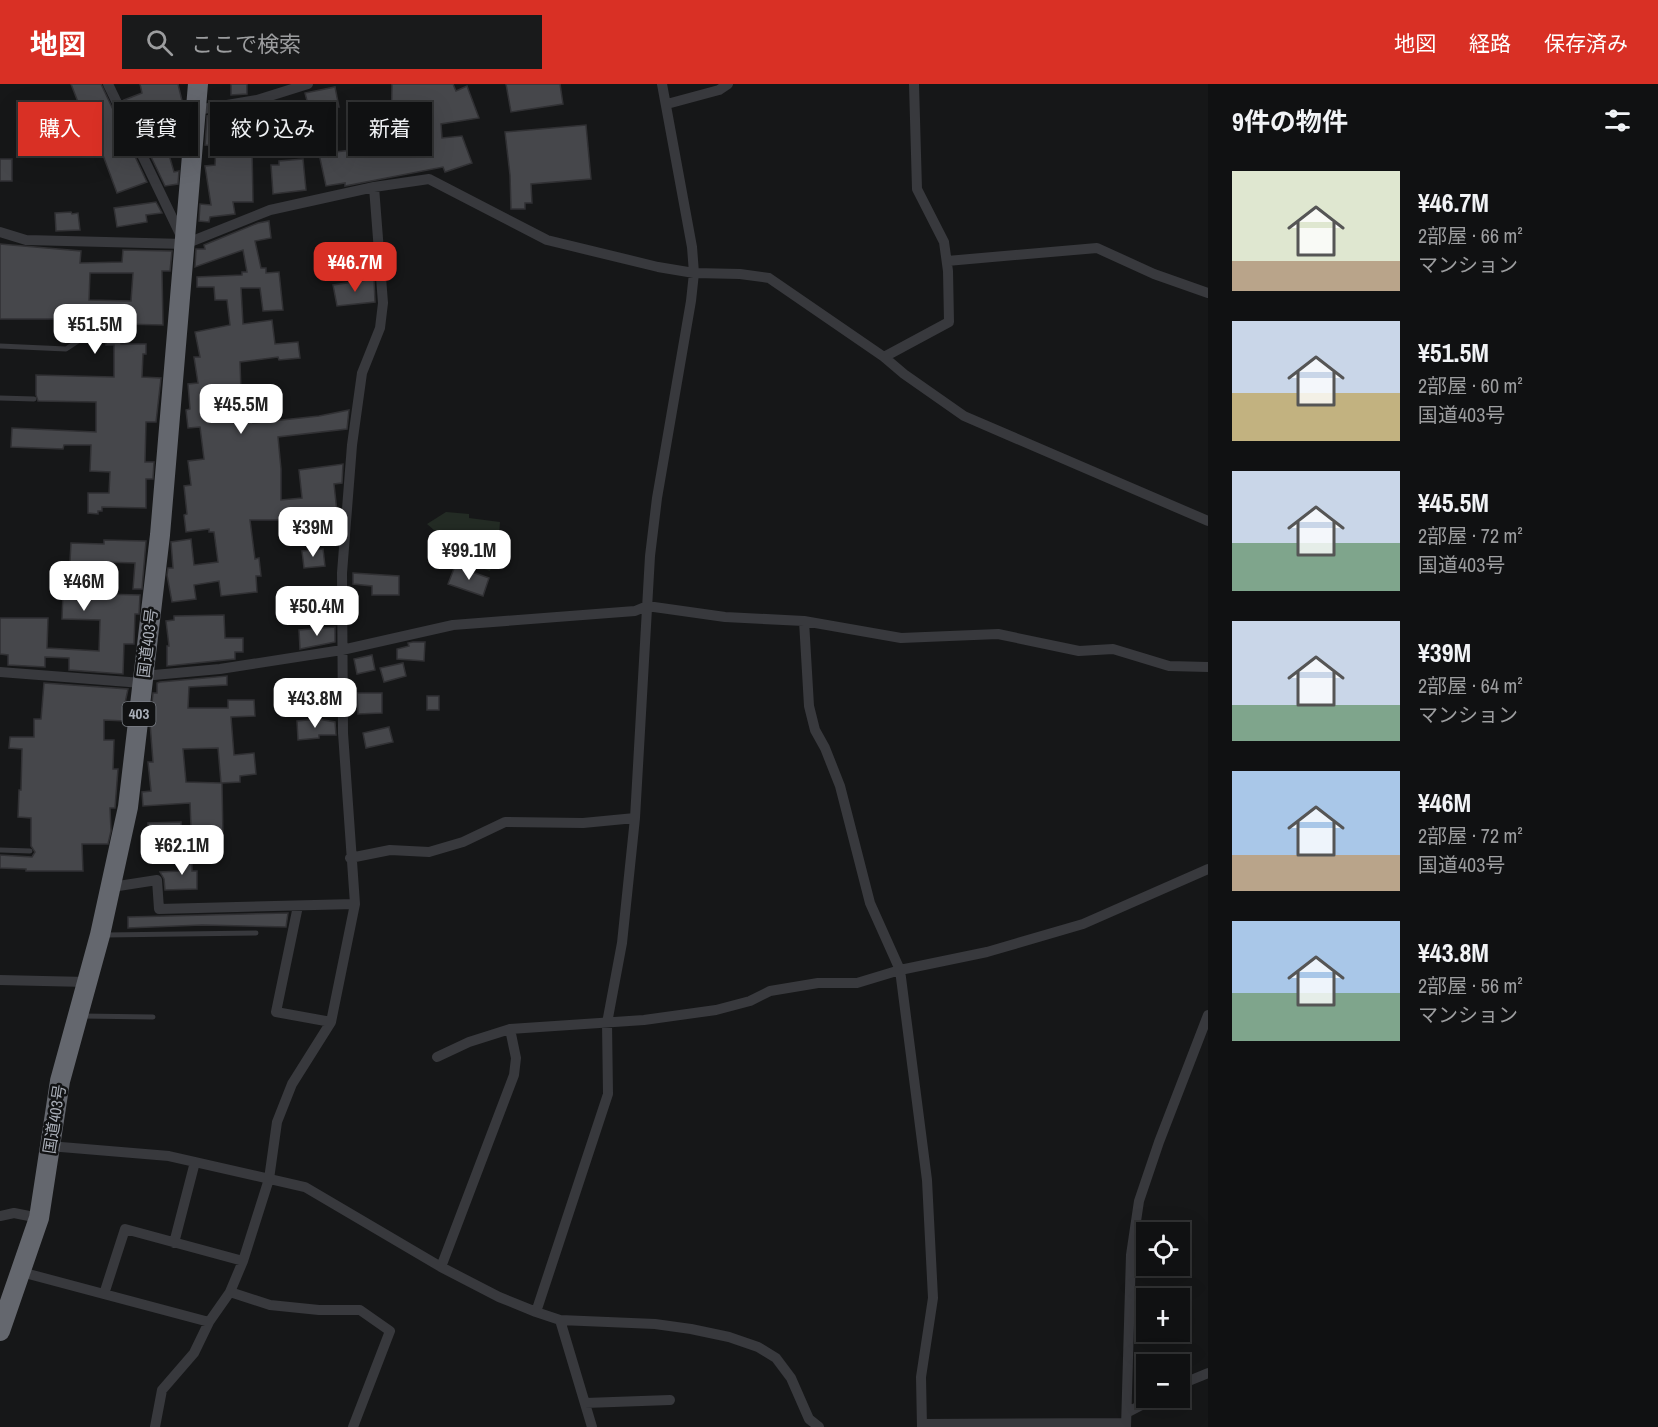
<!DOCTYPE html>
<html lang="ja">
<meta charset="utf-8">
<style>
:root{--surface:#101112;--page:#191a1b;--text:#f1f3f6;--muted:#9c9d9f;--line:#303132;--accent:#d93025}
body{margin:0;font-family:"Archivo Narrow","Noto Sans JP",sans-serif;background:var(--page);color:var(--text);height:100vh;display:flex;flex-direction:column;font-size:22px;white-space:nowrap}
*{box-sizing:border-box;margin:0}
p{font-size:20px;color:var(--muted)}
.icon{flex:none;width:33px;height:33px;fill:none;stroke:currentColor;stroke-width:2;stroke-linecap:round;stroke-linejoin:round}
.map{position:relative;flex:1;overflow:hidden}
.side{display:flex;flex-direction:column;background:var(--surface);width:450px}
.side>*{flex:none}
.hud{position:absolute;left:18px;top:18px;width:570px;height:54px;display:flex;gap:12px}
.controls{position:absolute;left:1136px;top:1138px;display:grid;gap:12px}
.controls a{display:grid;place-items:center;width:54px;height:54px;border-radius:0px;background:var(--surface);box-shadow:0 6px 24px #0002,0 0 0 2px var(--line);font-size:30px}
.price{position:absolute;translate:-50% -51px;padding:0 14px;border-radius:12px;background:#fff;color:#222;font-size:20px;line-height:39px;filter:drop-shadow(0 2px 3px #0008)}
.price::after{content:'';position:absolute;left:50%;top:36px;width:18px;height:14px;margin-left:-9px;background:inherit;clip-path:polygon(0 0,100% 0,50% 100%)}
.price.on{background:var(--accent);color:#fff}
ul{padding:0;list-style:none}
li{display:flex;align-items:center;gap:18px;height:150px;padding:0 24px}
li span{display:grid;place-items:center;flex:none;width:168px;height:120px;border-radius:0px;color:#555}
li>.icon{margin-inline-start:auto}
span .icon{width:72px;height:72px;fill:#fffc;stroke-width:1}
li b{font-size:26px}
h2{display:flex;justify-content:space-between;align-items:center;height:72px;padding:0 24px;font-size:26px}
.chip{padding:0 21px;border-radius:0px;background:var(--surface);box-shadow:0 6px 24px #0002,0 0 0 2px var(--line);font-size:21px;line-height:54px}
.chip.on{background:var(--accent);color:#fff}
header{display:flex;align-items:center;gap:36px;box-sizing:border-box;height:84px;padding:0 30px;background:var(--accent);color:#fff}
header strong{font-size:28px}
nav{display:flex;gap:33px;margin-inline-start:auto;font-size:21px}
.search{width:420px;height:54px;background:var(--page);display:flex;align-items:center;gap:15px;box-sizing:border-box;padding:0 21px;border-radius:0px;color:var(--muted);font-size:22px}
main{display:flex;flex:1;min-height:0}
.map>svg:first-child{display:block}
.green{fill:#232b24}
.building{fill:#46474b;stroke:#313134;stroke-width:1.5;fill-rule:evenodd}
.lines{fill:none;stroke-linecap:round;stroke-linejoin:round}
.lane{stroke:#38393d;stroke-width:5}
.street{stroke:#38393d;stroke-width:10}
.highway{stroke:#64676e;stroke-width:20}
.labels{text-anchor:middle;stroke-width:5;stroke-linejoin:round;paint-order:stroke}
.shield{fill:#111213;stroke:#7b7f86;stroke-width:1.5}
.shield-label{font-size:15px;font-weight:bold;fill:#a9aeb7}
.street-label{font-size:16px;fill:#a9aeb7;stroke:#111213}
</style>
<header>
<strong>地図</strong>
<div class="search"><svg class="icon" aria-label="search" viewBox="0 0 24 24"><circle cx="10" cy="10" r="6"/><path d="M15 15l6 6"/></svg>ここで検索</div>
<nav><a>地図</a><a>経路</a><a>保存済み</a></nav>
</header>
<main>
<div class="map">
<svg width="1208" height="1343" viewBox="0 0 1208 1343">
<rect width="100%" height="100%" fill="#161718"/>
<!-- green -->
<path class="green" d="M446 428 469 430V434L500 438 498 464 490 487 441 470 449 451 434 446 427 440Z"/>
<!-- building -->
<path class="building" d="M71 0H101L147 98 117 109 94 47 81 17 78 18Z
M140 0H178L184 25 183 33 176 35 181 60 167 64 174 88 179 87 178 100 165 102 124 16 142 9Z
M231 0H247V10L231 11Z
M392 0H453L456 7 467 2 479 34 441 40 442 54 462 52 472 79 445 88 443 83 345 102V99L326 102 319 70 351 66 347 40 357 38 360 55 377 51H391Z
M506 0H560L563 20 511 28Z
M335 3 339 23H334L335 27 311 32 305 9Z
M228 28V53H231V62L252 63 253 118H233L235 130 210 133 209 138 199 137 200 120 211 121 205 82 215 81 216 62 205 61 207 32Z
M586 41 591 95 531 100 532 119H525V125H511L510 91 505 48Z
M0 75H12V97H0Z
M303 75 306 106 273 110 271 81H279V77Z
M156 118 162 129 146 131 147 138 117 143 114 124Z
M71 128 72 130 78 129 80 146 56 147 55 129Z
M269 137 271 154 255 157 261 184H266V189L279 188 283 226 263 227 260 204H241L243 240 272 236 275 260 298 258 300 274 279 276 278 273 240 278 241 308 249 307 253 339 319 332 349 326 347 345 278 353 281 385V416L302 414 299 386 343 380 342 399 334 400 337 428 277 436H250L255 475 259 474 261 492H256L257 508 221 512 219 497 194 501 196 515 172 518 167 491 168 484H173L171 458 191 455 194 481 218 478 214 448H209V445L186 448 184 431 187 430 184 402 191 401 188 377 204 375 200 343 188 344 186 326 190 325 188 300 198 299 194 273H200L195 248 230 241 227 216H215L214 203H197V193L242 191V188H247L243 166 195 183 196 165H205L204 161 258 139Z
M0 160 81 167 80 179 122 178 123 166 172 167 170 187H162L163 241 121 240V260H146V270H143L142 293 161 294 156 338H146L145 378H154L153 395H146V424L102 423V427H98V430L88 429V409H109L110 388 90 387 91 361H64L63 365 11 363 12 344 96 348V318L38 317 36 311V291L114 293V261H106L107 235 87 234 88 226H63V235H0ZM90 189H133L131 217 89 216Z
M374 195 375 218 337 222 333 201Z
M104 456 146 457 142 505H133L135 479 103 478 102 510 140 511 139 530H135L134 560H124L123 590 69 586V574L45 573V583L8 581V571L0 570V534H48L47 564 99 567 100 536 62 535 63 508H65L66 495 69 496 71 459 104 460Z
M323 465 325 482 304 484 302 467Z
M455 482 489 494 483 512 448 500Z
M353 489 399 492V511H372V502L353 500Z
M224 531 225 554H243V568H235V575L167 582V562H169L166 537 174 536V532Z
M335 543V558L300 565 299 546Z
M413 558H425L424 577 397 575V565L409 562 408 559Z
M372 571 375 586 357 590 354 575Z
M403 579 406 592 384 598 380 584Z
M227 592V601L189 603 188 624H228V616H254L255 632 231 633 234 671 254 669 256 690 240 692V698L222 699 223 755 203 756V742L191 743 190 719 143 722 142 708 151 707 148 678H153L150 639 153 609H157V599L160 598ZM218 664 221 699 186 698 183 665Z
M44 599 128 605 124 624H128L126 637 104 636V656H114L113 685H118L115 724H110L111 747 108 760H82L83 787H26V785L0 784V771L32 773 35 768 31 762V734L18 733 19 706H21L22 665 9 664 10 653H34V635H41Z
M357 609H382V629L358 630Z
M427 612H439V626H427Z
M318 635 335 638 336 651H319V654L298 656 297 637Z
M389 643 393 658 366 664 363 649Z
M181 738 182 759 149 760 148 739Z
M180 771H192V787H197V805L165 806 164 795 160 788 180 787Z
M288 829 286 843 202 841 128 844V833Z"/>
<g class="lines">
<!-- lane -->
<path class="lane" d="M0 262 66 265 95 246
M0 314 34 315
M0 766 30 767
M105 851 256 849
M82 932 153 933"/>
<!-- street -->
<path class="street" d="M108 0 182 154
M667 20 719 6 728 0
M197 26 257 16 308 0
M0 148 26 156 185 160 270 126 374 103 429 95 547 156 658 183 694 189 740 190 769 194 884 273 904 290 964 332 1208 437
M947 177 1097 164 1154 190 1208 209
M884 273 949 238 948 187 944 158 917 105 914 0
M804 537 809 622 815 646 825 664 840 702 870 819 900 886 927 1096 933 1214 921 1293 922 1343
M0 588 142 599
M143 592 220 585 342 566 453 541 635 527 647 522 725 533 804 537 901 554 998 550 1079 567 1113 565 1169 582 1208 583
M350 774 390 766 429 768 463 758 505 738 583 739 635 734
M112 803 157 796 159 825 355 820
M298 822 276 928 331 938
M0 896 87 898
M437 973 469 958 510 945 644 936 716 926 750 917 770 907 818 899H857L900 886 987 868 1083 840 1208 785
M49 1062 169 1072 305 1103 441 1183 499 1213 536 1228 560 1236 655 1240 691 1245 729 1253 758 1263 776 1274 791 1294 809 1335 819 1343
M0 1132 14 1129 39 1134
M174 1159 195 1078
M441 1183 514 991 516 974 510 945
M21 1188 209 1238 230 1208 243 1177 269 1095 277 1038 292 1000 331 938 355 820 343 649 342 489 352 361 362 289 380 244 383 219 374 103
M230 1208 270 1221 319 1226H360L390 1247 353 1343
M104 1210 125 1145 243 1177
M536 1228 608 1010 607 939 622 859 635 734 650 472 657 414 691 217 694 189 692 163 662 0
M560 1236 592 1343
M1179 1301 1208 1289
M585 1319 670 1316
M1128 1328 1155 1314
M922 1340 1126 1339
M155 1343 162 1306 194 1269 209 1238
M1126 1343 1131 1171 1139 1117 1159 1058 1208 931"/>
<!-- highway -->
<path class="highway" d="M0 1247 39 1134 60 997 100 851 128 723 160 451 198 0"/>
</g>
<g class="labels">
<!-- shield labels -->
<rect class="shield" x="122.5" y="618" width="33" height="24" rx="4.5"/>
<g class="shield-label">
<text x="139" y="635">403</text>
</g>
<!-- street labels -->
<g class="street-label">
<text transform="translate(147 559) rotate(-83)" y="6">国道403号</text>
<text transform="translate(54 1035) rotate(-81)" y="6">国道403号</text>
</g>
</g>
</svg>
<div class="controls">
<a><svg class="icon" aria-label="locate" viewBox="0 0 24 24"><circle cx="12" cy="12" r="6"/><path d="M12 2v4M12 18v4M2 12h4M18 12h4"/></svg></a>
<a>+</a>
<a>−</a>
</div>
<b class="price on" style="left:355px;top:209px">¥46.7M</b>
<b class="price" style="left:95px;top:271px">¥51.5M</b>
<b class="price" style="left:241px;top:351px">¥45.5M</b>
<b class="price" style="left:313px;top:474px">¥39M</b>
<b class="price" style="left:469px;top:497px">¥99.1M</b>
<b class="price" style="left:84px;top:528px">¥46M</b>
<b class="price" style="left:317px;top:553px">¥50.4M</b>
<b class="price" style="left:315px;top:645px">¥43.8M</b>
<b class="price" style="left:182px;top:792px">¥62.1M</b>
<div class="hud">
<a class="chip on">購入</a>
<a class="chip">賃貸</a>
<a class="chip">絞り込み</a>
<a class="chip">新着</a>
</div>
</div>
<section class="side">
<h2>9件の物件<svg class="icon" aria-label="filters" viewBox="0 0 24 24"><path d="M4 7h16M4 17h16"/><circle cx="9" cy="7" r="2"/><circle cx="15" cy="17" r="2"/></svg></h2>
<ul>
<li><span style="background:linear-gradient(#dfe7d0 75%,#b9a48a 0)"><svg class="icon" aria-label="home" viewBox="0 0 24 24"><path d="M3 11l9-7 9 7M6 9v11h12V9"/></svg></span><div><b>¥46.7M</b><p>2部屋 · 66 m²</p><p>マンション</p></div></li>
<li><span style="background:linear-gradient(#c9d6e8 60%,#c2b280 0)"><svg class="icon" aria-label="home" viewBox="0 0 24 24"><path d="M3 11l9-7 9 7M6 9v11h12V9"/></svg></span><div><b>¥51.5M</b><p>2部屋 · 60 m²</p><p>国道403号</p></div></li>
<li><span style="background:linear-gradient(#c9d6e8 60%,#7fa58c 0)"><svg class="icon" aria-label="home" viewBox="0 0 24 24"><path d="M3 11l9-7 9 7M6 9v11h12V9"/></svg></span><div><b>¥45.5M</b><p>2部屋 · 72 m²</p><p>国道403号</p></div></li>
<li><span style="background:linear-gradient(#c9d6e8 70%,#7fa58c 0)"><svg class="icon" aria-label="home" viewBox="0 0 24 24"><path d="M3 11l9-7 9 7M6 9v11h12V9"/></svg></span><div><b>¥39M</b><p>2部屋 · 64 m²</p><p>マンション</p></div></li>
<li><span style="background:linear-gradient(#a9c7e8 70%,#b9a48a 0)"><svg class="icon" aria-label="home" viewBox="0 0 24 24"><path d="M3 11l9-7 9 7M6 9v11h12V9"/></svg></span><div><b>¥46M</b><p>2部屋 · 72 m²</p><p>国道403号</p></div></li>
<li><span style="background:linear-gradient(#a9c7e8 60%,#7fa58c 0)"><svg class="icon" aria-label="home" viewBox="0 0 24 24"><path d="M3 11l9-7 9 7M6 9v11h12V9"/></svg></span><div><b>¥43.8M</b><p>2部屋 · 56 m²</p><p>マンション</p></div></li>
</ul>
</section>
</main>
